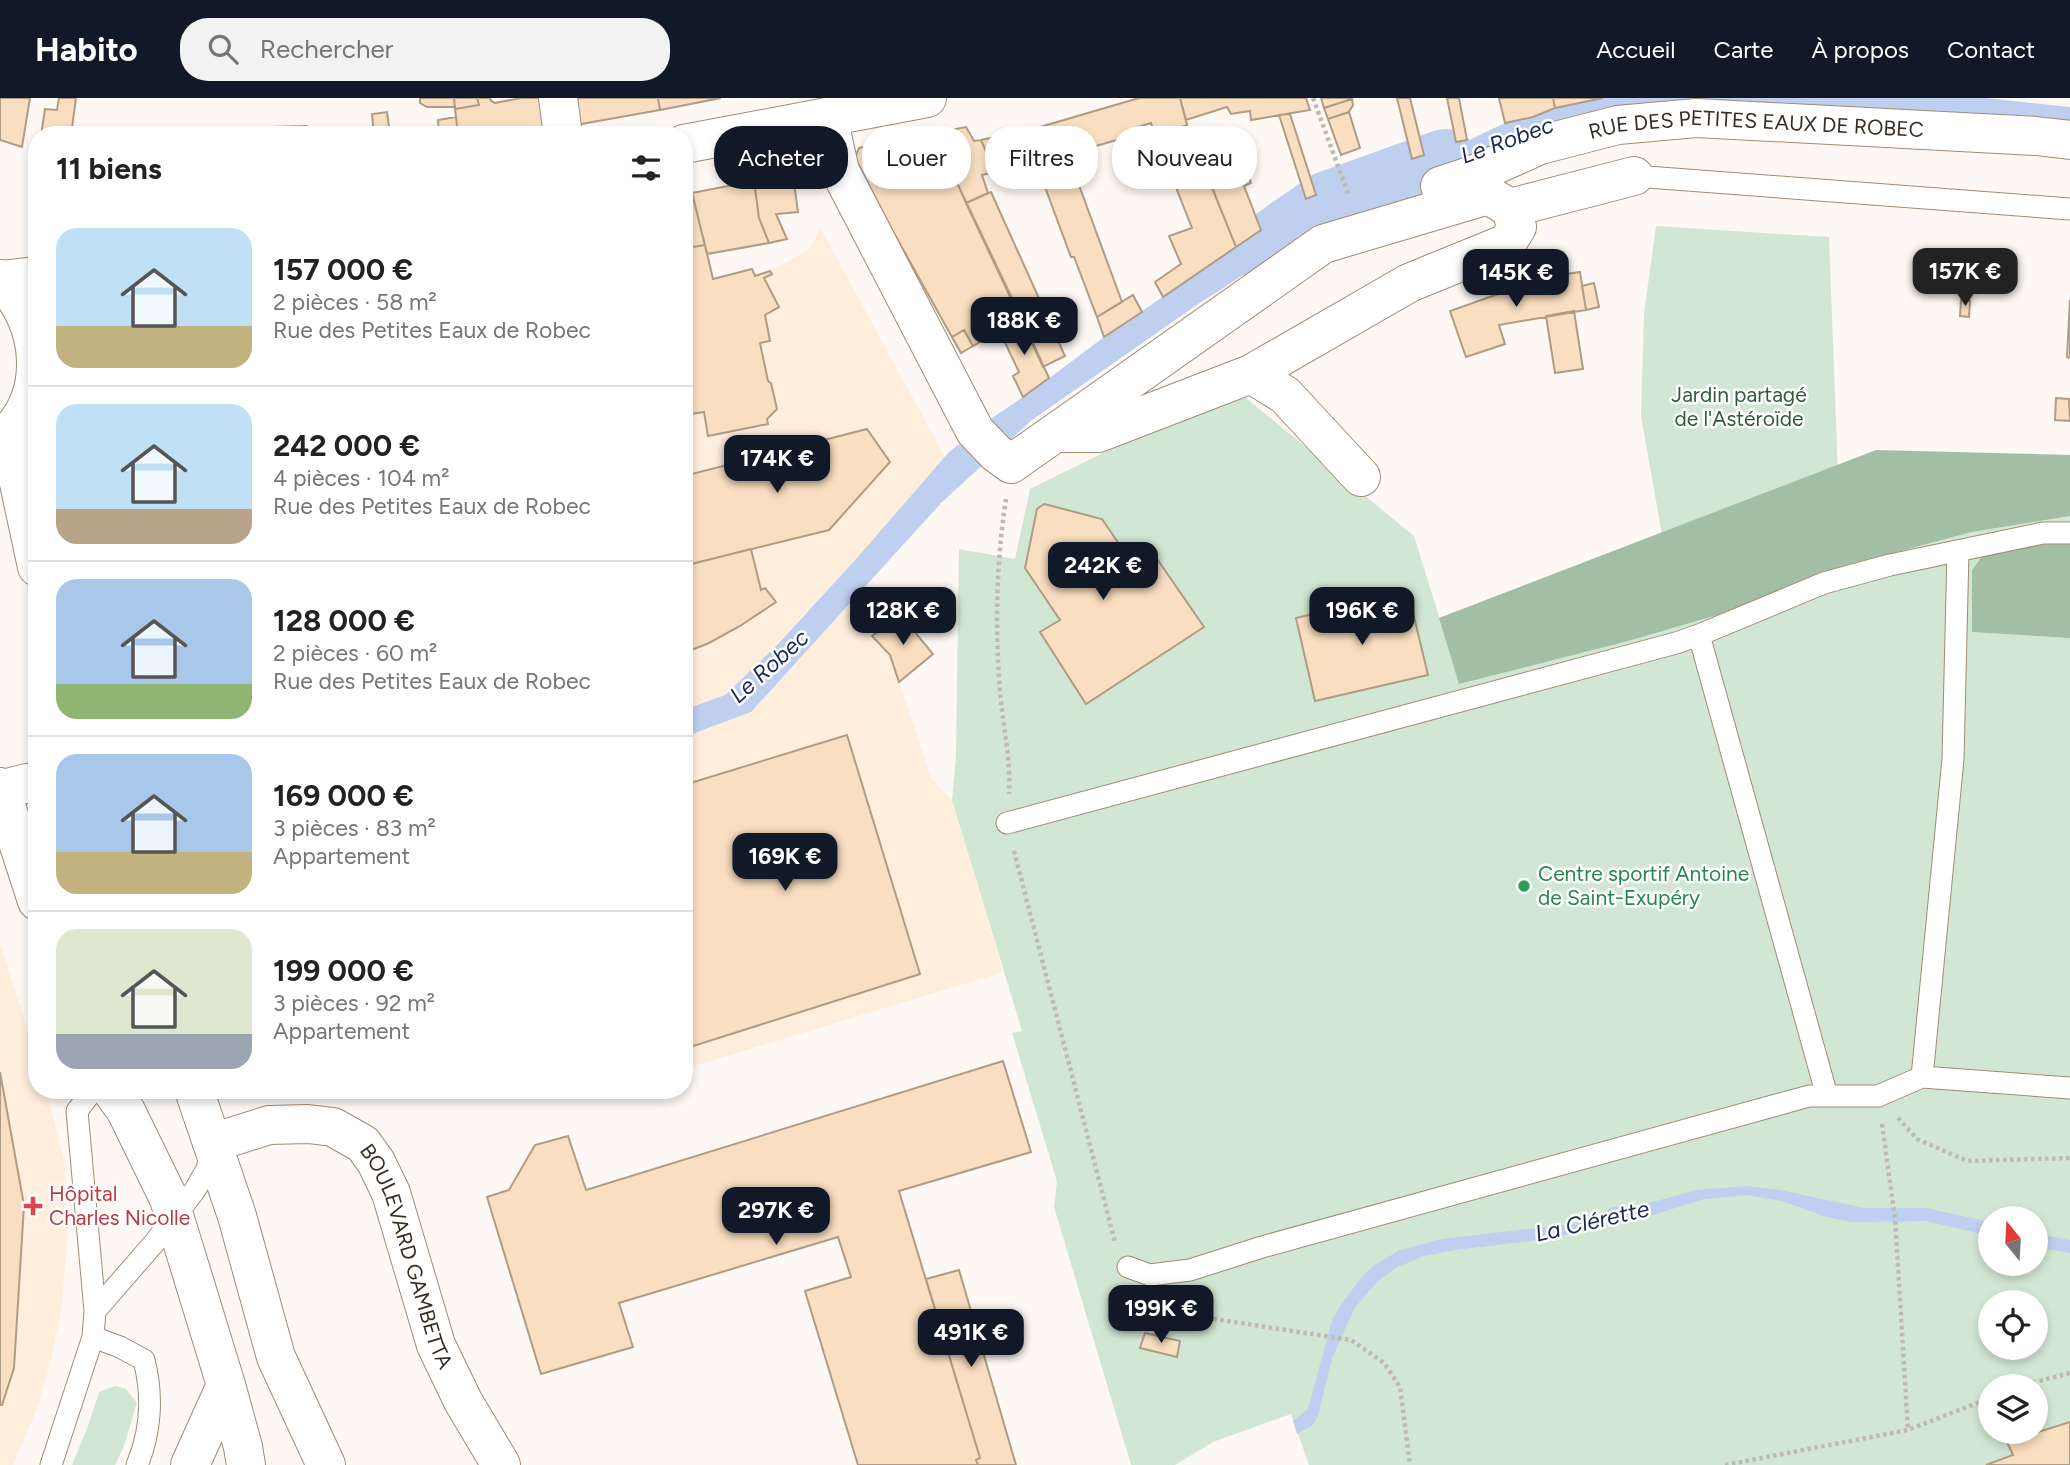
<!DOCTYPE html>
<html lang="fr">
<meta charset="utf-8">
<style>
:root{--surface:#fff;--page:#f2f2f2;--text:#222;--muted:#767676;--line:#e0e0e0;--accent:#111827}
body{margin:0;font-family:Figtree,sans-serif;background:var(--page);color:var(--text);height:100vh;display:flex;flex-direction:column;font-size:26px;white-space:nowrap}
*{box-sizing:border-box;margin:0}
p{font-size:23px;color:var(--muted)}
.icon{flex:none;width:38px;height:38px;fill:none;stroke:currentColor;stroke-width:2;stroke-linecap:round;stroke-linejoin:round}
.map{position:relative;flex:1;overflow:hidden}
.details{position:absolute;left:28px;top:28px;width:665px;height:973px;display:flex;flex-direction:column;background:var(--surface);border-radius:28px;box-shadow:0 4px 10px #0003}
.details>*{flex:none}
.hud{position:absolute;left:714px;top:28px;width:665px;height:63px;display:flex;gap:14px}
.needle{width:46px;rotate:342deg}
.tools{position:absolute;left:1978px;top:1108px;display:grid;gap:14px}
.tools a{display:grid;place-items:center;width:70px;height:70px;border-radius:50%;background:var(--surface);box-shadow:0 4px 10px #0003;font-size:35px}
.price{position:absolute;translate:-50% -60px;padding:0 16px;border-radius:14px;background:var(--accent);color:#fff;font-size:23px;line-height:46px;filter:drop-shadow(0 2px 4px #0008)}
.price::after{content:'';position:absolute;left:50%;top:42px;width:21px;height:16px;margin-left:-10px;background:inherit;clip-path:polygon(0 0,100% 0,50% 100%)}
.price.current{background:#222;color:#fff}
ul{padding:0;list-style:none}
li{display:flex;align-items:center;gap:21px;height:175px;padding:0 28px}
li+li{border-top:2px solid var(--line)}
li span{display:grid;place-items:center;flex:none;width:196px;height:140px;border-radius:21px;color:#555}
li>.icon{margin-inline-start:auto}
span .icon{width:84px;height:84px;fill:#fffc;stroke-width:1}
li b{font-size:30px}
h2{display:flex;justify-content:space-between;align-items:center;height:84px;padding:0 28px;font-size:30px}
.pill{padding:0 24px;border-radius:28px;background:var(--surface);box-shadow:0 4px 10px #0003;font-size:24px;line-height:63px}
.pill.current{background:var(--accent);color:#fff}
header{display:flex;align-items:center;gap:42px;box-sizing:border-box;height:98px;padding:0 35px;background:var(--accent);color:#fff}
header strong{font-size:33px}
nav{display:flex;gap:38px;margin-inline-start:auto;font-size:24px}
.search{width:490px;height:63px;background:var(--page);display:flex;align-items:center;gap:18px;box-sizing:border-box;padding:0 24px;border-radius:28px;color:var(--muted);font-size:26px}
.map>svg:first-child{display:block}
.built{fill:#ffeedc}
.green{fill:#d2e7d3;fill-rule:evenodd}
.forest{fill:#a2bea4}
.water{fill:#becfef}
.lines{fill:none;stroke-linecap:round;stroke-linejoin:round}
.river{stroke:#becfef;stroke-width:68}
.building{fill:#f9dec1;stroke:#b09c85;stroke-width:2}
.service-casing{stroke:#a08b75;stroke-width:23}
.minor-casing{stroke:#a08b75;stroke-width:40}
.tertiary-casing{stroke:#a08b75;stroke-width:40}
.primary-casing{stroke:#a08b75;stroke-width:40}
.path{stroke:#bfb9b4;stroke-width:4.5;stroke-dasharray:3.5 3.5;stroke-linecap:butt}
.service{stroke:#fff;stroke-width:21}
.minor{stroke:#fff;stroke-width:38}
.tertiary{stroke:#fff;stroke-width:38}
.primary{stroke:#fff;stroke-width:38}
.leisure-dot{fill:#2e9e5b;stroke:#fff;stroke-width:2.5}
.health-dot{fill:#e0444e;stroke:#fff;stroke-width:2.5}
.labels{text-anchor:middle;stroke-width:5;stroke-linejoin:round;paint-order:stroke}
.street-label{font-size:21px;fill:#362e24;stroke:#fff}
.park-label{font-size:21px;fill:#305b35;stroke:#fff}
.leisure-label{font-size:21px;fill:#27864d;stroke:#fff;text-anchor:start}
.health-label{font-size:21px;fill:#be3a42;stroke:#fff;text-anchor:start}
.water-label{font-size:23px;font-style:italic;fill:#162951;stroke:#fff}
</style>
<header>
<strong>Habito</strong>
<div class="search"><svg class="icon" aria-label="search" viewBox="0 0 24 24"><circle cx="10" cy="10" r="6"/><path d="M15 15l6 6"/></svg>Rechercher</div>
<nav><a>Accueil</a><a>Carte</a><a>À propos</a><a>Contact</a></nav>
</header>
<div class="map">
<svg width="2070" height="1367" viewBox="0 0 2070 1367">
<rect width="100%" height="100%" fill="#fdf8f4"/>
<!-- built -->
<path class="built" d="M821 131 945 359 857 460 767 556 725 597 684 612V150L705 147 713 181 752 171 755 178 770 173 808 152Z
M846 510 890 557 931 680 952 702 1003 874 684 971V639L751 614Z
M0 846 37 961V992H46L65 1068 67 1148 61 1215 49 1270 35 1315 13 1367H0Z"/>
<!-- green -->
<path class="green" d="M1656 128 1829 139 1838 376 1664 448 1641 318 1644 215Z
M1234 290 1414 438 1460 586 1867 462 1972 434 2070 418V1367H1309L1291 1316 1213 1344 1175 1367H1131L1054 1109 1057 1083 1012 935 1022 933 952 702 956 657 959 451 1015 461 1030 391ZM1990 1120H2035V1166H1990ZM1990 1204H2035V1250H1990ZM1990 1288H2035V1334H1990Z
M115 1288 126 1291 137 1305 124 1348 115 1367H72L88 1328 99 1294Z"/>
<!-- forest -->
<path class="forest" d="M1876 352 2070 357V418L1972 434 1867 462 1815 478 1745 509 1628 543 1459 586 1439 520Z
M2070 438V540L1972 534V472L1983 457Z"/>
<!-- water -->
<path class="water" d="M1603 0H1986L2070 9V32L1776 14 1431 83 1359 104 1351 83 1467 43 1505 25 1555 10Z
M1338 89 1348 114C1295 133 1250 176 1201 204L1032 322 942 404 751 614 684 639V612L725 597 777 547 857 460 949 354 995 318 1035 291 1104 239 1261 132Z
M1745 1088 1780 1092 1864 1110H1926L1990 1124V1138L1926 1123 1852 1124 1827 1119 1782 1103 1747 1097 1704 1101 1637 1122 1614 1121 1588 1133 1538 1142 1455 1152 1424 1158 1396 1170 1385 1178 1376 1185 1354 1211 1332 1261 1318 1318 1312 1328 1297 1336 1293 1323 1308 1311 1332 1222 1342 1205 1362 1179 1373 1168 1398 1153 1441 1141 1580 1125 1593 1121 1612 1109 1638 1108 1697 1092Z
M2035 1136 2070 1142V1155L2035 1149Z"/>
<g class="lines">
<!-- river -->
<path class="river" d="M1265 151 1328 107 1445 65"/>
</g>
<!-- building -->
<path class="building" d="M0 0H30L22 49 0 42Z
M59 0H76L71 37H41L45 11 57 12Z
M420 0H454L455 9H427L420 5Z
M454 0H477L479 7 455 11Z
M477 0H490L491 3 495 5 521 0H546L552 31 520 37H458L455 11 479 7Z
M567 0H658L660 12 570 28Z
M658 0H721L660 12Z
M1139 0H1180L1187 27 1156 39 1151 25 1128 32 1130 38 1052 61 1054 70 1039 74 1023 34Z
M1180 0H1306L1310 12 1251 22 1250 13 1231 16 1227 9 1186 22Z
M1321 0H1351L1352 1 1324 10Z
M1397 0H1410L1424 57 1412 61Z
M1447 0H1459L1467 42 1456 44Z
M1499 0H1553L1555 10 1533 19 1505 25Z
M1553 0H1603L1555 10Z
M1352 1 1353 7 1349 14 1328 21 1324 10Z
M387 14 390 37H374L372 16Z
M1349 14 1360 50 1341 57 1328 21Z
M1290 16 1316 97 1306 101 1279 17Z
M456 19 458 37H439L438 22Z
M1187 27 1236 149 1163 199 1155 184 1181 166 1169 138 1192 130 1156 39Z
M307 28V37H272L271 29Z
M966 29 974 43 981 42 995 74 982 77 988 95 966 105 935 35Z
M1022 33 1039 74 1023 80 1021 70 995 74 981 42Z
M935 35 947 64 1021 219 973 248 964 232 952 239 890 128 855 60 859 50Z
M1221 38 1226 51 1237 47 1251 85 1244 88 1261 132 1236 149 1195 48Z
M1073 71 1122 204 1097 219 1074 159H1071L1042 81Z
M793 77 798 114 776 116 787 141 769 145 759 120 754 83Z
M754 83 759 120 769 145 707 156 692 95Z
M991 94 1065 258 1043 269 966 105Z
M692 95 705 147 692 149 689 135 684 136V96Z
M705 147 713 181 752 171 755 178 770 173 772 176 764 180 779 209 765 217 770 243 760 245 768 283 771 285 777 311 767 321 768 326 708 338 704 314 684 317V150Z
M1580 174 1586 212 1499 227 1505 246 1466 259 1450 213 1498 196 1496 187Z
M1594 185 1599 209 1586 212 1582 188Z
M1133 197 1142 214 1104 239 1097 219Z
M1961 202 1970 203 1969 219 1960 218Z
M2070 202V260L2067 259Z
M1574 213 1583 271 1555 275 1546 218Z
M1021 219 1049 280 1023 299 1013 278 1019 274 999 232Z
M964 232 973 248 961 255 952 239Z
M2056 300 2069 301 2070 323 2055 322Z
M867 331 890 364 829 432 691 466 684 442V378Z
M1044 406 1102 421 1136 471 1155 458 1204 529 1086 606 1040 534 1060 522 1025 470 1037 411Z
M684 442 691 466 684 468Z
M751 451 761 492 765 490 776 504 740 528 709 545 684 555V468Z
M1408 494 1428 577 1315 603 1296 520Z
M901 517 933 556 899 584 890 557 872 538Z
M847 637 920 876 684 951V687Z
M1003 963 1031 1054 899 1093 980 1360 976 1362 978 1367H858L805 1193 851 1179 838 1139 619 1205 633 1249 541 1276 487 1099 509 1092 535 1047 568 1038 586 1092Z
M0 974 24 1107 14 1270 2 1307H0Z
M959 1172 1016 1367H978L976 1362 980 1360 926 1181Z
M1145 1235 1180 1243 1177 1259 1140 1250Z
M2070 1324V1367H1986L2013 1357 2007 1344Z"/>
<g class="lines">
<defs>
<path id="service" d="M1634 78 2070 111
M1699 537 1827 998
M1007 725 1676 545 1699 537 1824 485 1890 467 2043 435H2070
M1922 979 1953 661 1958 453
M1128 1169 1150 1177 1190 1172 1262 1149 1809 998H1878L1922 979 2070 990
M95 1213 155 1144 195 1092 207 1071 211 1052
M93 1239 120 1249 144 1262C153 1297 151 1334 137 1367
M51 1367 93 1239 95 1213 77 1013 93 992"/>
<g id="minor">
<path d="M558 0 563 37"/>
<path d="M828 19 840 73 975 333 996 355 1011 366 1055 335 1323 146 1488 97 1510 110 1517 129 1507 145 1409 185 1251 276 1098 335H1055"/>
<path id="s1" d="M1440 88 1473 77 1540 47 1618 27 1696 20 2036 38 2070 42"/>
<path d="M1510 110 1634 78"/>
<path d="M1251 276 1285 297 1361 379"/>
<path d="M0 692 27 685 37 688"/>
<path id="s2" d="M212 1045 269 1027 308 1026 333 1029 363 1046 376 1064 391 1095 436 1247 463 1303 501 1367"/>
</g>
<path id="tertiary" d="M684 46 927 0
M1 182 37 178
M190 1367 226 1287"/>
<path id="primary" d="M0 181C45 226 51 300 0 343
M19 322 17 376 37 469
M0 689 37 803
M111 992 126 1013 169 1101 226 1287 243 1349 246 1367
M194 992 237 1118 276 1259 326 1367"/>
</defs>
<!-- service casing -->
<use href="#service" class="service-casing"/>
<!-- minor casing -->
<use href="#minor" class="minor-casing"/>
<!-- tertiary casing -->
<use href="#tertiary" class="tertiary-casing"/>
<!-- primary casing -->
<use href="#primary" class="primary-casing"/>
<!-- path -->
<path class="path" d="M1313 0 1349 98
M1006 401C996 465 995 530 1000 594 1003 628 1011 661 1009 696
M1014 753 1115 1144
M1898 1020 1917 1041 1967 1063 2070 1060
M1882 1026 1895 1120 1908 1332
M1168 1205 1188 1217 1351 1242 1384 1265 1400 1289 1410 1367
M2019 1288 2070 1275
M1725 1367 1908 1332 1990 1300"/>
<!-- service -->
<use href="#service" class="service"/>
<!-- minor -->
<use href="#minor" class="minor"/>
<!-- tertiary -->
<use href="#tertiary" class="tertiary"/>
<!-- primary -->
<use href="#primary" class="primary"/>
</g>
<!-- markers -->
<circle class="leisure-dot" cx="1524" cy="788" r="7"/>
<path class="health-dot" d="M29.5 1097.5h7v7h7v7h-7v7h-7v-7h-7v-7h7z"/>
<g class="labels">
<!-- street labels -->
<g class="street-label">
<text dy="7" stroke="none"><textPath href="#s1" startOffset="327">RUE DES PETITES EAUX DE ROBEC</textPath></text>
<text dy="7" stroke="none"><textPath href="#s2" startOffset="280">BOULEVARD GAMBETTA</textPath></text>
</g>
<!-- park labels -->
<g class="park-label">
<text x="1739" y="304">Jardin partagé<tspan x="1739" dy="24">de l'Astéroïde</tspan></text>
</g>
<!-- leisure labels -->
<g class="leisure-label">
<text x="1538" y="783">Centre sportif Antoine<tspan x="1538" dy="24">de Saint-Exupéry</tspan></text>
</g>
<!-- health labels -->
<g class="health-label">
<text x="49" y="1103">Hôpital<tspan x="49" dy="24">Charles Nicolle</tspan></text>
</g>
<!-- water labels -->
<g class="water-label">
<text transform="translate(1507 42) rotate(-20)" y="8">Le Robec</text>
<text transform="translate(769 568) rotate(-42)" y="8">Le Robec</text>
<text transform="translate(1592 1123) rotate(-13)" y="8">La Clérette</text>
</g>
</g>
</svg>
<div class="tools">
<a><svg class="needle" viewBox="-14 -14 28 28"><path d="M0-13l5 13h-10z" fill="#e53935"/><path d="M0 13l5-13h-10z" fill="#767676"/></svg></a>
<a><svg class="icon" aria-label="locate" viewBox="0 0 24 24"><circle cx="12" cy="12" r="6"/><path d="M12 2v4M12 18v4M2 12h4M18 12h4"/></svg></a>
<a><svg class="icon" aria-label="layers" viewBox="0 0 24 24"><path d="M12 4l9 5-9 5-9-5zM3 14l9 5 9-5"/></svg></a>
</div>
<b class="price current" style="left:1965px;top:210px">157K €</b>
<b class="price" style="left:1516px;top:211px">145K €</b>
<b class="price" style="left:1024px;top:259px">188K €</b>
<b class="price" style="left:777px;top:397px">174K €</b>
<b class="price" style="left:1103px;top:504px">242K €</b>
<b class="price" style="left:903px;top:549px">128K €</b>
<b class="price" style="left:1362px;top:549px">196K €</b>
<b class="price" style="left:785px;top:795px">169K €</b>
<b class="price" style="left:776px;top:1149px">297K €</b>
<b class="price" style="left:1161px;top:1247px">199K €</b>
<b class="price" style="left:971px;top:1271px">491K €</b>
<div class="hud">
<a class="pill current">Acheter</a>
<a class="pill">Louer</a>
<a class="pill">Filtres</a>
<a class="pill">Nouveau</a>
</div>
<section class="details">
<h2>11 biens<svg class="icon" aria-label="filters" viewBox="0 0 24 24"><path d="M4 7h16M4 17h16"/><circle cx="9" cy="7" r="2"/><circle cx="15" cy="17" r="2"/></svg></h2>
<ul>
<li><span style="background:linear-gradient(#bfe0f5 70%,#c2b280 0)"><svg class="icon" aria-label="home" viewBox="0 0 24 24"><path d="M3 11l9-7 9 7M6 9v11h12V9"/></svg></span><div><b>157 000 €</b><p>2 pièces · 58 m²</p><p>Rue des Petites Eaux de Robec</p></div></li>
<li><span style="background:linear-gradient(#bfe0f5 75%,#b9a48a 0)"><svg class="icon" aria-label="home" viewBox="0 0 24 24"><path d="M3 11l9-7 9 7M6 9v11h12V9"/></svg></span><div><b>242 000 €</b><p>4 pièces · 104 m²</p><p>Rue des Petites Eaux de Robec</p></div></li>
<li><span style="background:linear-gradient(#a9c7e8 75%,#8fb573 0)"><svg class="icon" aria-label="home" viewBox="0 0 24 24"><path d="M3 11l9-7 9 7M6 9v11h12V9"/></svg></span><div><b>128 000 €</b><p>2 pièces · 60 m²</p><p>Rue des Petites Eaux de Robec</p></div></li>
<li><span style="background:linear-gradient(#a9c7e8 70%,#c2b280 0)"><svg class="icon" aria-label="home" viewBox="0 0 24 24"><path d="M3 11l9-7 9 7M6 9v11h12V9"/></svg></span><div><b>169 000 €</b><p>3 pièces · 83 m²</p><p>Appartement</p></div></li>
<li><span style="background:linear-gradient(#dfe7d0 75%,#9aa5b1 0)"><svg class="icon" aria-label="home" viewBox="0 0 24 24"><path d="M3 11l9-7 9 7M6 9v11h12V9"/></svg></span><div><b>199 000 €</b><p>3 pièces · 92 m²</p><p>Appartement</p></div></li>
</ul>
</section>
</div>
